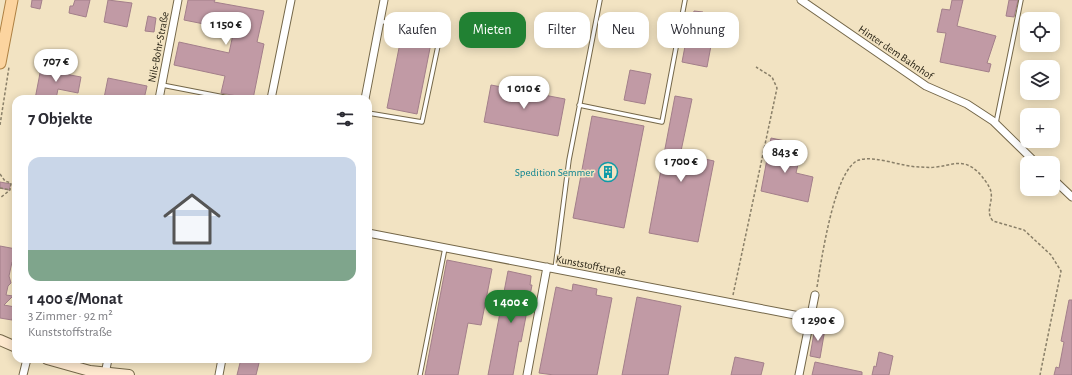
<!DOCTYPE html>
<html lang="de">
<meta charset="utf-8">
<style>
:root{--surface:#fff;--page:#f7f7f7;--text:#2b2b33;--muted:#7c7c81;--accent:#218133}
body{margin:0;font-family:"Alegreya Sans",sans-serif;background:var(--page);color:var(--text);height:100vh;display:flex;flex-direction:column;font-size:15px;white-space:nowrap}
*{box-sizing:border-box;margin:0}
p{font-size:13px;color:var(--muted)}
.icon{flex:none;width:22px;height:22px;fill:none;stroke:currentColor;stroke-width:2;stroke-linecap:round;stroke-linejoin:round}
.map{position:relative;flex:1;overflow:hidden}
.panel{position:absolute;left:12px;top:95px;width:360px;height:268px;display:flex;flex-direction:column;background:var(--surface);border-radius:12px;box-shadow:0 2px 10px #0003}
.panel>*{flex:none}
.top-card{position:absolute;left:384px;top:12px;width:380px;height:36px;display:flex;gap:8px}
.buttons{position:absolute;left:1020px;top:12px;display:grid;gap:8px}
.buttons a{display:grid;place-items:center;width:40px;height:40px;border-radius:8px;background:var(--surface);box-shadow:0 2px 10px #0003;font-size:20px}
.price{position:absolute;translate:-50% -34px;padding:0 9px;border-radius:14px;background:#fff;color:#222;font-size:13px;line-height:26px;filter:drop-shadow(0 1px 2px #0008)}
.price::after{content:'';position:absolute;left:50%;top:24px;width:12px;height:9px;margin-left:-6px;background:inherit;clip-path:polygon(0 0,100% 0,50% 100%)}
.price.on{background:var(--accent);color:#fff}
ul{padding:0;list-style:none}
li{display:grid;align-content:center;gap:8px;height:212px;padding:0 16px}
li span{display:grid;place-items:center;height:124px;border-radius:12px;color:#555}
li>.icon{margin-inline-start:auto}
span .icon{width:72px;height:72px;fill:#fffc;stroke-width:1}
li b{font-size:17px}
h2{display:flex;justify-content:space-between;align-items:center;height:48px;padding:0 16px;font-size:17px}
.tag{padding:0 14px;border-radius:12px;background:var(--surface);box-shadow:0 2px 10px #0003;font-size:14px;line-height:36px}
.tag.on{background:var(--accent);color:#fff}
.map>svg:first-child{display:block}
.building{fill:#c19aa5;stroke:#a37f8a}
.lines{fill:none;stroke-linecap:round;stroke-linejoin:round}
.lane-casing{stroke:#746749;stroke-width:5.5}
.street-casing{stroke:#746749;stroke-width:9}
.secondary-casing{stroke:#746749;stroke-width:12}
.primary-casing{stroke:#ae8143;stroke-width:13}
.path{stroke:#897f68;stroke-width:1.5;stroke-dasharray:3 2;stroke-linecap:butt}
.lane{stroke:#fff;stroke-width:3.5}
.street{stroke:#fff;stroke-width:7}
.secondary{stroke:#fee9cf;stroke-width:10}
.primary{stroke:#fcd49f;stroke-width:11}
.labels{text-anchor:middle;stroke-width:3;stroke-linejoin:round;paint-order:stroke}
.street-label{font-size:11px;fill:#211c0f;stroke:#f2e3c2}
.culture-label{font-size:11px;fill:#0d838f;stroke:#f2e3c2;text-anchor:end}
</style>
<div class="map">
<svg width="1072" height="375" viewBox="0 0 1072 375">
<rect width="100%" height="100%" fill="#f2e3c2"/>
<!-- building -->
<path class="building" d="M32 0H42L40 9 31 7Z
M75 0H90L86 17 69 13 70 6H73Z
M108 0 132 3 127 27 104 22Z
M188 0H215L214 2 264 11 257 42 264 44 253 99 221 93 225 76 174 65 179 42 229 53 234 30 184 20Z
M952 0H963L957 26 996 36 987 63 991 64 989 72 940 62 946 33 937 32 942 9 950 10Z
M1009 0H1018L1014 17 1006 16Z
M694 11 703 12V17L716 19 707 67 682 62 691 15H693Z
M148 16 156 18 154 32 145 31Z
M402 33 432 38 417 114 387 108Z
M58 66 66 67 65 74 81 77 78 93 58 89 56 99H35L41 68 57 71Z
M630 70 651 74 645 104 624 100Z
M108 78 147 86 144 99 104 98Z
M491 85 565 99 558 136 484 122Z
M675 96 692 99 681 151 697 154 696 157 714 161 698 242 649 233Z
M592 116 644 126 624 228 573 218Z
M771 138 790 142 787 158 799 160 796 173 813 177 808 202 761 191Z
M0 182 11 184 9 190 0 188Z
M0 246 16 249V263L12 262 9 276 11 283 8 286 6 295 13 296 4 305 15 307 12 320 0 318Z
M447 260 492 269 481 325 468 323 458 375H425Z
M508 271 531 276 530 285H532L521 342 519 341 513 375H488Z
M573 284 597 289 596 295 612 298 597 375H554L539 373 556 287 572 291Z
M637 297 681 306 668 375H622Z
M1069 300H1072V375H1054L1056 367 1059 368 1064 342 1061 341Z
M815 327 825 329 820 358 810 356Z
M879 352 893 356 889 375H872L874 366 876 367Z
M735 357 764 363 761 375H731Z
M241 359H260L256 375H237Z
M815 362 862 372V375H812Z"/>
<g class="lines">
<defs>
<path id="lane" d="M162 85 234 99
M579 105 662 122 685 0
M368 113 422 122 439 41 434 33 380 21
M996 123 1021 0
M555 269 569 160 600 0
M420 375 445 248"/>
<path id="street" d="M801 0 926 86 967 104 993 121 1036 163
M159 99 178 0
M271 99 291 0
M365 99 384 0
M1053 179 1072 197
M368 233 810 318
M105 374 108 359
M23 375 27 359
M219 375 222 359
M527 375 547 267
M799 375 815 295"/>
<path id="secondary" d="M0 340 16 347
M47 359 90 371 129 375"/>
<path id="primary" d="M0 63 12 0"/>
</defs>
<!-- lane casing -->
<use href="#lane" class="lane-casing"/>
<!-- street casing -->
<use href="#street" class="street-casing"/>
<!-- secondary casing -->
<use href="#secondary" class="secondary-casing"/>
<!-- primary casing -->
<use href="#primary" class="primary-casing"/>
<!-- path -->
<path class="path" d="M0 125 9 67
M0 174 5 181 11 183 10 190 0 198
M0 188 10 190
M817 287C821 263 834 168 859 160 875 155 902 167 920 167 925 167 930 168 935 167 952 166 962 157 978 172 982 176 990 186 991 192 993 203 985 212 993 221L1024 230 1051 255 1061 271 1040 375
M733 295 777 88 772 77 756 67"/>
<!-- lane -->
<use href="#lane" class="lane"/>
<!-- street -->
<use href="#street" class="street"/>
<!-- secondary -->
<use href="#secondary" class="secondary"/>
<!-- primary -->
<use href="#primary" class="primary"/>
</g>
<!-- icons -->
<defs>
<symbol id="building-ring" viewBox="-11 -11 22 22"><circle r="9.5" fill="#f2e3c2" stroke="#0f9aa8" stroke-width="1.5"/><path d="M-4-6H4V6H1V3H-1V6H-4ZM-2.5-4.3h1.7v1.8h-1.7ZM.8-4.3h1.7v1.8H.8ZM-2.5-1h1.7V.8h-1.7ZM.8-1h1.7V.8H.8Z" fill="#0f9aa8"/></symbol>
</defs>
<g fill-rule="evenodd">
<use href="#building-ring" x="597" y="161" width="22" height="22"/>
</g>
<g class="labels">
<!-- street labels -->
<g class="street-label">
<text transform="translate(158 47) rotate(-79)" y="4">Nils-Bohr-Straße</text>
<text transform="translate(896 52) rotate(34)" y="4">Hinter dem Bahnhof</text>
<text transform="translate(591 265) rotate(11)" y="4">Kunststoffstraße</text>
</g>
<!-- culture labels -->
<g class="culture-label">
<text x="594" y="176">Spedition Semmer</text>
</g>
</g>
</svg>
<div class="buttons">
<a><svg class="icon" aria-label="locate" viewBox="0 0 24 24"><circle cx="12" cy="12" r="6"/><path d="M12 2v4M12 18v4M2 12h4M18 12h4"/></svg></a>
<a><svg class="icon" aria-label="layers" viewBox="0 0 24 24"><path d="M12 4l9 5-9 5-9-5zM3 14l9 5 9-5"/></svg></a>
<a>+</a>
<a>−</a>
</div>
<b class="price" style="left:226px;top:46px">1 150 €</b>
<b class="price" style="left:56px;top:83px">707 €</b>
<b class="price" style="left:524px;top:110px">1 010 €</b>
<b class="price" style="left:785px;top:174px">843 €</b>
<b class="price" style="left:681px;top:183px">1 700 €</b>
<b class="price on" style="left:511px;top:324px">1 400 €</b>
<b class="price" style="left:818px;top:342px">1 290 €</b>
<div class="top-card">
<a class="tag">Kaufen</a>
<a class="tag on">Mieten</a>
<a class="tag">Filter</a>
<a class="tag">Neu</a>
<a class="tag">Wohnung</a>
</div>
<section class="panel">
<h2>7 Objekte<svg class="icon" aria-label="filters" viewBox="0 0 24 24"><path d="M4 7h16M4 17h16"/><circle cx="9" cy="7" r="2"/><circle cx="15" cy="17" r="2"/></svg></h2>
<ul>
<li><span style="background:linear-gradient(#c9d6e8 75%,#7fa58c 0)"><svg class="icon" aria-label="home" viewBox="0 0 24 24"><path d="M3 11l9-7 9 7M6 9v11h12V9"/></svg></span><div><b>1 400 €/Monat</b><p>3 Zimmer · 92 m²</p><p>Kunststoffstraße</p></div></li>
</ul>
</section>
</div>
